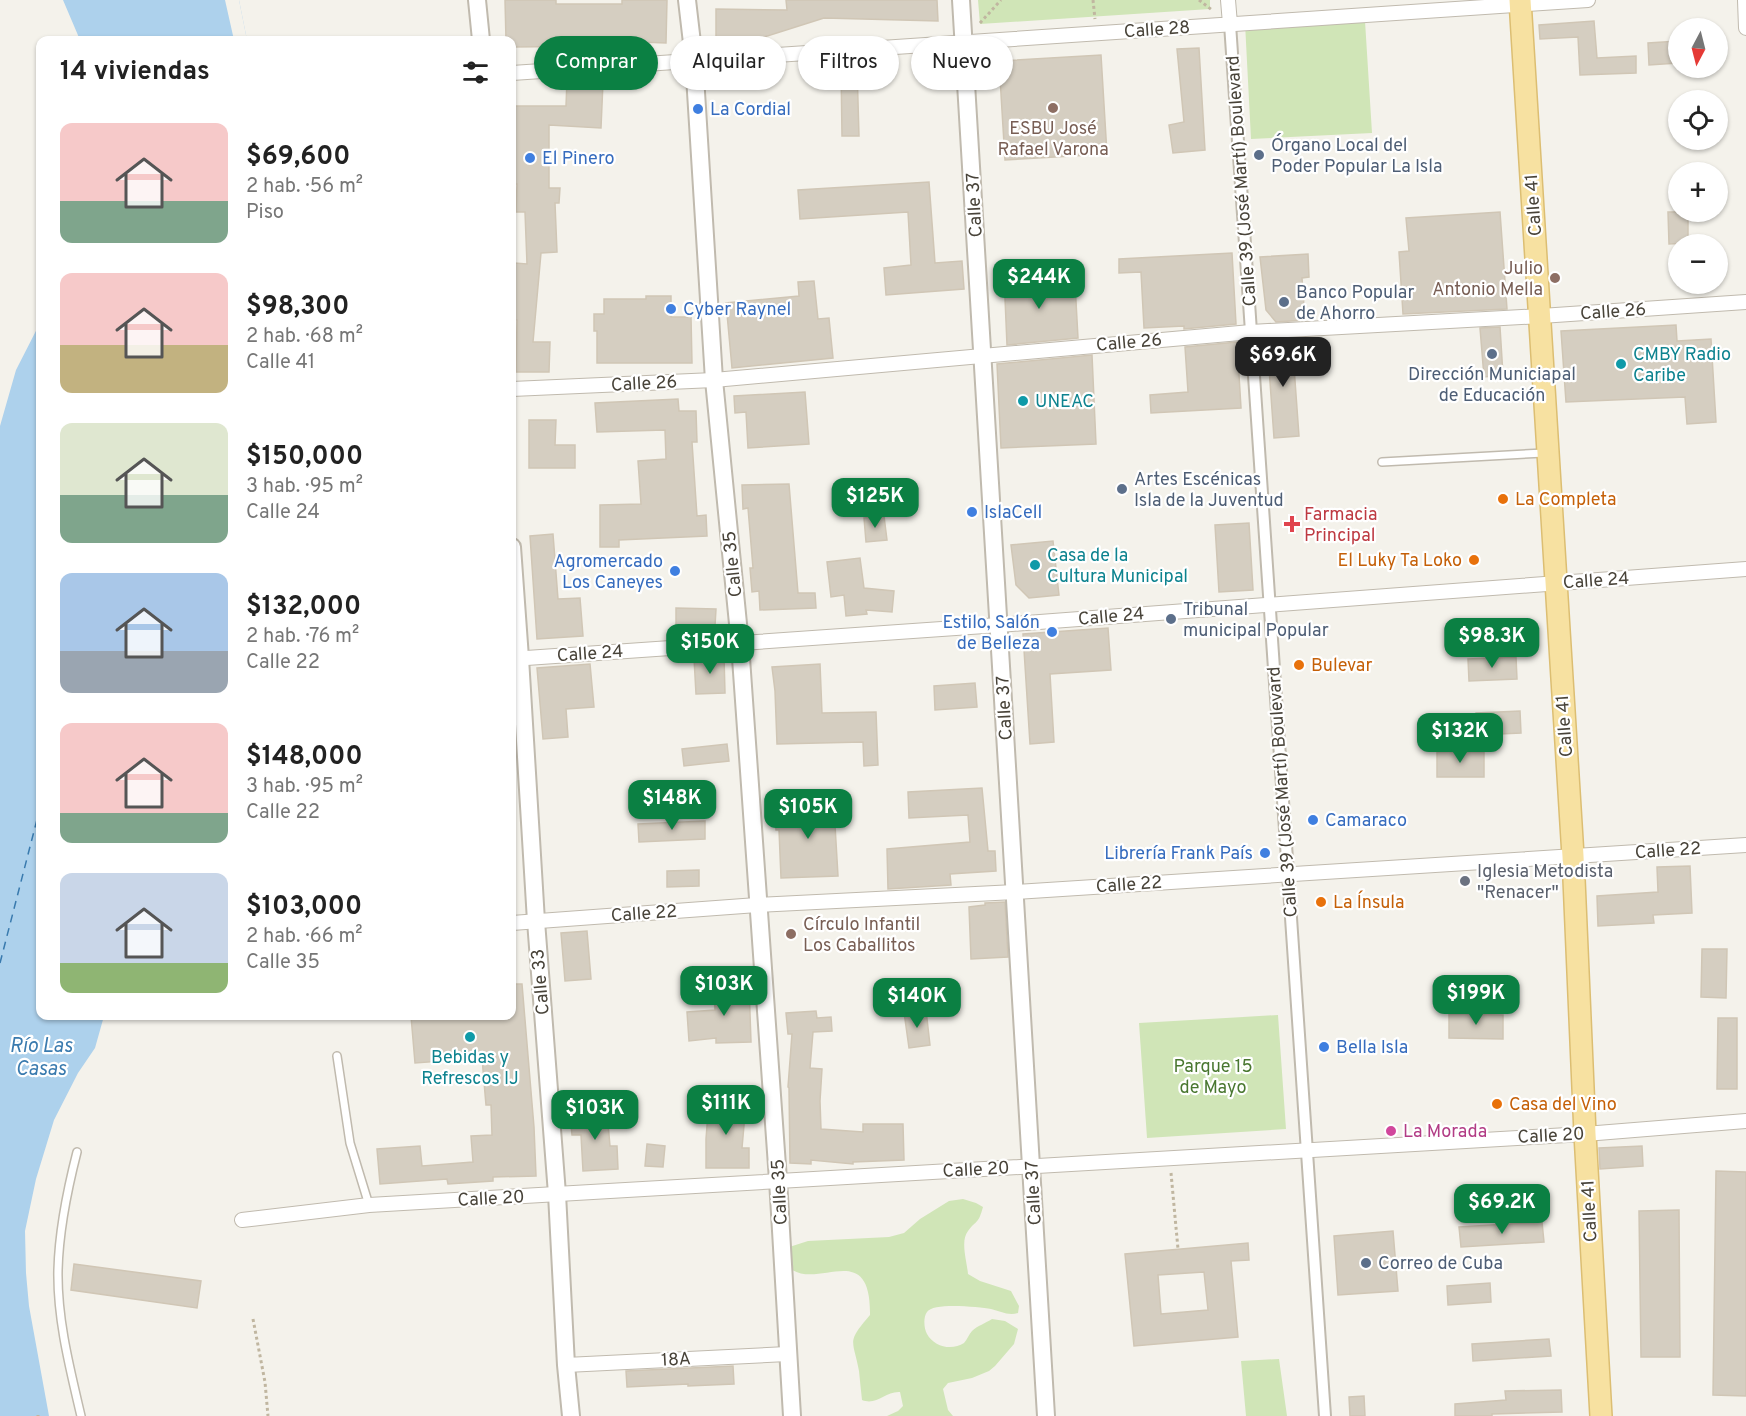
<!DOCTYPE html>
<html lang="es">
<meta charset="utf-8">
<style>
:root{--surface:#fff;--page:#f6f6f6;--text:#222;--muted:#767676;--accent:#0b8043}
body{margin:0;font-family:Overpass,sans-serif;background:var(--page);color:var(--text);height:100vh;display:flex;flex-direction:column;font-size:22px;white-space:nowrap}
*{box-sizing:border-box;margin:0}
p{font-size:20px;color:var(--muted)}
.icon{flex:none;width:33px;height:33px;fill:none;stroke:currentColor;stroke-width:2;stroke-linecap:round;stroke-linejoin:round}
.map{position:relative;flex:1;overflow:hidden}
.details{position:absolute;left:36px;top:36px;width:480px;height:984px;display:flex;flex-direction:column;background:var(--surface);border-radius:12px;box-shadow:0 2px 4px #0004}
.details>*{flex:none}
.guide{position:absolute;left:534px;top:36px;width:570px;height:54px;display:flex;gap:12px}
.needle{width:39px;rotate:187deg}
.buttons{position:absolute;left:1668px;top:18px;display:grid;gap:12px}
.buttons a{display:grid;place-items:center;width:60px;height:60px;border-radius:50%;background:var(--surface);box-shadow:0 2px 4px #0004;font-size:30px}
.price{position:absolute;translate:-50% -51px;padding:0 14px;border-radius:12px;background:var(--accent);color:#fff;font-size:20px;line-height:39px;filter:drop-shadow(0 2px 3px #0008)}
.price::after{content:'';position:absolute;left:50%;top:36px;width:18px;height:14px;margin-left:-9px;background:inherit;clip-path:polygon(0 0,100% 0,50% 100%)}
.price.on{background:#222;color:#fff}
ul{padding:0;list-style:none}
li{display:flex;align-items:center;gap:18px;height:150px;padding:0 24px}
li span{display:grid;place-items:center;flex:none;width:168px;height:120px;border-radius:12px;color:#555}
li>.icon{margin-inline-start:auto}
span .icon{width:72px;height:72px;fill:#fffc;stroke-width:1}
li b{font-size:26px}
h2{display:flex;justify-content:space-between;align-items:center;height:72px;padding:0 24px;font-size:26px}
.tag{padding:0 21px;border-radius:27px;background:var(--surface);box-shadow:0 2px 4px #0004;font-size:21px;line-height:54px}
.tag.on{background:var(--accent);color:#fff}
.map>svg:first-child{display:block}
.green{fill:#d0e5b7}
.water{fill:#add1ec}
.pier{fill:#f4f2eb}
.lines{fill:none;stroke-linecap:round;stroke-linejoin:round}
.ferry{stroke:#397aae;stroke-width:1.5;stroke-dasharray:8 6;stroke-linecap:butt}
.building{fill:#d5cec1;stroke:#d0c6b5;stroke-width:1.5;fill-rule:evenodd}
.service-casing{stroke:#c0baae;stroke-width:10}
.pedestrian-casing{stroke:#c0baae;stroke-width:14}
.minor-casing{stroke:#c0baae;stroke-width:16}
.tertiary-casing{stroke:#c0baae;stroke-width:20}
.primary-casing{stroke:#dcbe72;stroke-width:24}
.path{stroke:#c0b6a0;stroke-width:3;stroke-dasharray:3 3;stroke-linecap:butt}
.service{stroke:#fff;stroke-width:7}
.pedestrian{stroke:#fff;stroke-width:10}
.minor{stroke:#fff;stroke-width:14}
.tertiary{stroke:#fff;stroke-width:16}
.primary{stroke:#f7e1a1;stroke-width:21}
.education-dot{fill:#8d6e63;stroke:#fff;stroke-width:2}
.shop-dot{fill:#3f7fe0;stroke:#fff;stroke-width:2}
.service-dot{fill:#5c6f8a;stroke:#fff;stroke-width:2}
.culture-dot{fill:#0f9aa8;stroke:#fff;stroke-width:2}
.food-dot{fill:#e8710a;stroke:#fff;stroke-width:2}
.health-dot{fill:#e0444e;stroke:#fff;stroke-width:2}
.worship-dot{fill:#6b7280;stroke:#fff;stroke-width:2}
.hotel-dot{fill:#d1479c;stroke:#fff;stroke-width:2}
.labels{text-anchor:middle;stroke-width:4.5;stroke-linejoin:round;paint-order:stroke}
.street-label{font-size:18px;fill:#484339;stroke:#fff}
.shop-label{font-size:18px;fill:#366cbe;stroke:#fff;text-anchor:start}
.education-label{font-size:18px;fill:#785e54;stroke:#fff}
.service-label{font-size:18px;fill:#4e5e75;stroke:#fff;text-anchor:start}
.culture-label{font-size:18px;fill:#0d838f;stroke:#fff;text-anchor:start}
.food-label{font-size:18px;fill:#c56008;stroke:#fff;text-anchor:start}
.health-label{font-size:18px;fill:#be3a42;stroke:#fff;text-anchor:start}
.worship-label{font-size:18px;fill:#5b616d;stroke:#fff;text-anchor:start}
.park-label{font-size:18px;fill:#497730;stroke:#fff}
.hotel-label{font-size:18px;fill:#b23c85;stroke:#fff;text-anchor:start}
.water-label{font-size:20px;font-style:italic;fill:#397aae;stroke:#fff}
</style>
<div class="map">
<svg width="1746" height="1416" viewBox="0 0 1746 1416">
<rect width="100%" height="100%" fill="#f4f2eb"/>
<!-- green -->
<path class="green" d="M978 0H1210V9L980 24Z
M1365 21 1372 133 1251 139 1245 23Z
M1278 1015 1286 1129 1147 1138 1139 1023Z
M963 1199 976 1203 983 1207C978 1225 977 1219 968 1231 960 1241 967 1261 968 1274L980 1281 1011 1291 1019 1306 1018 1313C1008 1316 1000 1311 991 1309 979 1307 933 1302 927 1312 923 1317 924 1329 927 1334 934 1347 952 1351 964 1343 967 1340 969 1334 972 1331 977 1326 986 1323 992 1319L1005 1321 1018 1329 1014 1344 995 1366 989 1371 972 1378 948 1383 943 1389 948 1410 953 1416H887L898 1411 903 1406 900 1392C885 1391 877 1406 862 1400 861 1391 860 1381 859 1371 853 1339 846 1343 870 1315 871 1233 811 1298 785 1263 782 1260 781 1254 780 1250L808 1241 889 1237 904 1233 920 1219 949 1201Z
M1279 1359 1287 1416H1246L1241 1361Z"/>
<!-- water -->
<path class="water" d="M63 0H239L247 40H80Z
M40 323V1016H104L95 1048 78 1073 54 1120 36 1179 25 1231 26 1273 29 1306 49 1416H0V426L16 370Z"/>
<!-- pier -->
<path class="pier" d="M225 0H239L247 40H234Z"/>
<g class="lines">
<!-- ferry -->
<path class="ferry" d="M0 963 40 808"/>
</g>
<!-- building -->
<path class="building" d="M505 0H556V4H622V0H667L666 43 613 41V46L512 47V40H506Z
M786 0H937L938 21 824 18 764 37V41H716V9L787 10Z
M1594 21 1597 58 1636 56V73L1580 75 1578 37 1540 39 1539 25Z
M1678 41V63L1649 65 1648 43Z
M1199 48 1205 150 1173 153 1169 125 1184 122 1177 49Z
M1101 55 1107 154 1005 160 999 61Z
M841 67H857L859 136H842Z
M567 80 603 82 601 128 549 125V188H560L559 203H555L557 252 541 253 533 342H550L549 372H516L517 320 512 319 515 263 527 264 525 212H516L517 184H512V106H566Z
M929 182 935 263 962 261 964 289 886 295 884 268 911 265 908 212 800 219 798 190Z
M1500 212 1507 309 1403 314 1399 252 1409 251 1406 218Z
M1668 212H1688V243L1669 244Z
M1232 253 1236 324 1184 329V326L1144 328 1141 272 1119 273V259Z
M1308 254 1309 277 1302 278 1305 320 1276 322 1266 310 1260 257Z
M1037 274 1038 284 1075 283 1078 338 1007 345 1004 275Z
M814 281 818 319 829 318 833 358 732 368 726 303 799 296 798 282Z
M646 296H671V317H691L692 363H597V331H594V314H604V299H646Z
M1676 325 1677 341 1711 339 1716 422 1687 424 1685 397 1566 402 1561 331Z
M1500 327 1503 375 1484 377 1480 328Z
M1292 339 1299 436 1274 438 1267 340Z
M1237 342 1241 408 1151 413 1150 395 1188 392 1185 347Z
M1092 355 1096 444 1001 448 997 364Z
M805 392 809 444 748 448 746 412 735 413 734 396Z
M678 399 679 411H696L697 442H692L697 516 706 515 707 536 619 540V547H600V505L641 504 638 461 666 459 665 430 597 432 595 403Z
M529 420H556L555 445H575V468H529Z
M789 484 798 593H815L816 608 760 610 759 591 752 592 750 568H753L748 508 743 509 742 485Z
M884 516 887 540 866 542 864 518Z
M1249 523 1253 590 1219 592 1215 525Z
M553 534 558 599 580 598 583 636 537 639 530 536Z
M1053 541 1059 595 1029 598 1016 585 1011 545Z
M860 558 864 588 894 591 892 612 866 610 867 614 846 616 844 595 831 597 827 562Z
M676 608 716 609 715 626 676 625Z
M1108 628 1111 670 1050 674 1054 742 1030 744 1023 634Z
M724 656 725 693 696 694 694 658Z
M1516 657 1517 679 1469 681 1468 659Z
M590 664 594 707 566 709 568 737 543 739 537 668Z
M820 664 822 713 876 712 878 765 864 766 863 742 777 744 775 691 772 667Z
M975 683 977 707 935 710 934 686Z
M1520 711 1521 733 1477 735 1476 713Z
M727 744 729 761 684 766 682 749Z
M1437 752H1484V777H1437Z
M982 788 988 851H995L996 871 950 874 951 885 888 889 887 849 970 842 968 815 909 818 908 792Z
M836 802 839 825H835L838 876 781 878 779 830H776L774 807Z
M705 821V839L639 842 638 824Z
M1690 866 1692 913 1653 915 1654 923 1598 926 1597 896 1658 892 1657 867Z
M699 870V886L667 887V871Z
M1005 902 1008 957 971 959 969 907 985 905V903Z
M587 931 591 979 565 981 561 933Z
M1702 949H1727L1726 998 1701 997Z
M512 984H522L534 1127 536 1176 493 1177V1181L448 1184 447 1179 380 1184 377 1149 420 1146 422 1166 473 1162 471 1136 492 1135 491 1105H486L482 1058 415 1063 411 1016H512Z
M749 985 751 1042 716 1043V1038L689 1041 687 1012 715 1010 714 987Z
M926 1010 930 1045 909 1048 904 1012Z
M816 1011 817 1018 831 1017 832 1031 813 1032 810 1068 822 1069 820 1101 821 1129 863 1132V1124H903L904 1160 853 1162V1164L811 1160V1164L790 1163 789 1088 788 1087 792 1034H788L786 1013Z
M1449 1014 1503 1015V1039L1449 1038Z
M1718 1018H1737V1089H1717Z
M709 1100 746 1103 742 1148H749V1168H706V1139Z
M607 1112 610 1146H617L618 1169 583 1171 581 1135H572L570 1115Z
M647 1144 665 1146 663 1167 645 1166Z
M1642 1146 1643 1166 1600 1169 1599 1148Z
M1716 1171 1746 1172V1396L1713 1395Z
M1679 1210 1680 1357H1641L1639 1211Z
M1542 1222 1544 1242 1461 1247 1459 1227Z
M1393 1231 1398 1291 1338 1295 1334 1236Z
M1248 1243 1249 1260 1231 1261 1238 1337 1134 1346 1125 1254ZM1204 1272 1208 1310 1161 1314 1158 1275Z
M74 1264 201 1281 197 1308 71 1290Z
M1490 1283 1491 1302 1448 1305 1447 1286Z
M1549 1339 1551 1356 1473 1361 1472 1344Z
M733 1366 734 1384 688 1386V1384L627 1387 626 1371Z
M1561 1390 1562 1412 1492 1414V1416H1455V1404L1506 1400 1505 1391Z
M1364 1396 1365 1416H1350L1349 1397Z"/>
<g class="lines">
<defs>
<path id="service" d="M1382 462 1544 453
M337 1056 350 1143 369 1205
M77 1152C67 1191 59 1230 58 1270 57 1319 70 1369 81 1416"/>
<path id="pedestrian" d="M1230 24 1325 1416"/>
<path id="minor" d="M1228 0 1230 24
M1745 0 1746 28
M512 73 1588 0
M512 389 714 380 1251 332 1541 316 1746 302
M512 659 999 625 1746 569
M512 923 757 905 1015 892 1746 845
M242 1220 369 1205 1585 1134 1746 1121
M566 1365 787 1354"/>
<path id="tertiary" d="M477 0 481 40
M687 0 694 60 714 380 740 644 778 1180 792 1416
M961 0 1046 1416
M512 547 520 658 536 921 557 1194 566 1365 571 1416"/>
<path id="primary" d="M1520 0 1573 856 1585 1134 1601 1416"/>
</defs>
<!-- service casing -->
<use href="#service" class="service-casing"/>
<!-- pedestrian casing -->
<use href="#pedestrian" class="pedestrian-casing"/>
<!-- minor casing -->
<use href="#minor" class="minor-casing"/>
<!-- tertiary casing -->
<use href="#tertiary" class="tertiary-casing"/>
<!-- primary casing -->
<use href="#primary" class="primary-casing"/>
<!-- path -->
<path class="path" d="M1093 0 1095 19
M1199 0 1212 10
M980 23 1001 0
M1171 1173 1178 1249
M253 1319 265 1382 268 1416
M38 1415V1416"/>
<!-- service -->
<use href="#service" class="service"/>
<!-- pedestrian -->
<use href="#pedestrian" class="pedestrian"/>
<!-- minor -->
<use href="#minor" class="minor"/>
<!-- tertiary -->
<use href="#tertiary" class="tertiary"/>
<!-- primary -->
<use href="#primary" class="primary"/>
</g>
<!-- markers -->
<g class="education-dot">
<circle cx="1053" cy="108" r="6"/>
<circle cx="1555" cy="278" r="6"/>
<circle cx="791" cy="934" r="6"/>
</g>
<g class="shop-dot">
<circle cx="698" cy="109" r="6"/>
<circle cx="530" cy="158" r="6"/>
<circle cx="671" cy="309" r="6"/>
<circle cx="972" cy="512" r="6"/>
<circle cx="675" cy="571" r="6"/>
<circle cx="1052" cy="632" r="6"/>
<circle cx="1313" cy="820" r="6"/>
<circle cx="1265" cy="853" r="6"/>
<circle cx="1324" cy="1047" r="6"/>
</g>
<g class="service-dot">
<circle cx="1259" cy="155" r="6"/>
<circle cx="1284" cy="302" r="6"/>
<circle cx="1492" cy="354" r="6"/>
<circle cx="1122" cy="489" r="6"/>
<circle cx="1171" cy="619" r="6"/>
<circle cx="1366" cy="1263" r="6"/>
</g>
<g class="culture-dot">
<circle cx="1621" cy="364" r="6"/>
<circle cx="1023" cy="401" r="6"/>
<circle cx="1035" cy="565" r="6"/>
<circle cx="470" cy="1037" r="6"/>
</g>
<g class="food-dot">
<circle cx="1503" cy="499" r="6"/>
<circle cx="1474" cy="560" r="6"/>
<circle cx="1299" cy="665" r="6"/>
<circle cx="1321" cy="902" r="6"/>
<circle cx="1497" cy="1104" r="6"/>
</g>
<path class="health-dot" d="M1289 515h6v6h6v6h-6v6h-6v-6h-6v-6h6z"/>
<circle class="worship-dot" cx="1465" cy="881" r="6"/>
<circle class="hotel-dot" cx="1391" cy="1131" r="6"/>
<g class="labels">
<!-- street labels -->
<g class="street-label">
<text transform="translate(1157 29) rotate(-4)" y="6">Calle 28</text>
<text transform="translate(1241 181) rotate(-94)" y="6">Calle 39 (José Martí) Boulevard</text>
<text transform="translate(974 205) rotate(-93)" y="6">Calle 37</text>
<text transform="translate(1533 205) rotate(-94)" y="6">Calle 41</text>
<text transform="translate(1613 311) rotate(-4)" y="6">Calle 26</text>
<text transform="translate(1129 342) rotate(-5)" y="6">Calle 26</text>
<text transform="translate(644 383) rotate(-3)" y="6">Calle 26</text>
<text transform="translate(732 564) rotate(-96)" y="6">Calle 35</text>
<text transform="translate(1596 580) rotate(-4)" y="6">Calle 24</text>
<text transform="translate(1111 616) rotate(-5)" y="6">Calle 24</text>
<text transform="translate(590 653) rotate(-4)" y="6">Calle 24</text>
<text transform="translate(1004 708) rotate(-93)" y="6">Calle 37</text>
<text transform="translate(1564 726) rotate(-94)" y="6">Calle 41</text>
<text transform="translate(1282 792) rotate(-94)" y="6">Calle 39 (José Martí) Boulevard</text>
<text transform="translate(1668 850) rotate(-4)" y="6">Calle 22</text>
<text transform="translate(1129 884) rotate(-4)" y="6">Calle 22</text>
<text transform="translate(644 913) rotate(-4)" y="6">Calle 22</text>
<text transform="translate(540 982) rotate(-95)" y="6">Calle 33</text>
<text transform="translate(1551 1135) rotate(-3)" y="6">Calle 20</text>
<text transform="translate(976 1169) rotate(-3)" y="6">Calle 20</text>
<text transform="translate(779 1192) rotate(-93)" y="6">Calle 35</text>
<text transform="translate(1033 1193) rotate(-93)" y="6">Calle 37</text>
<text transform="translate(491 1198) rotate(-3)" y="6">Calle 20</text>
<text transform="translate(1589 1211) rotate(-93)" y="6">Calle 41</text>
<text transform="translate(676 1359) rotate(-3)" y="6">18A</text>
</g>
<!-- shop labels -->
<g class="shop-label">
<text x="710" y="115">La Cordial</text>
<text x="542" y="164">El Pinero</text>
<text x="683" y="315">Cyber Raynel</text>
<text x="984" y="518">IslaCell</text>
<text x="663" y="567" text-anchor="end">Agromercado<tspan x="663" dy="21">Los Caneyes</tspan></text>
<text x="1040" y="628" text-anchor="end">Estilo, Salón<tspan x="1040" dy="21">de Belleza</tspan></text>
<text x="1325" y="826">Camaraco</text>
<text x="1253" y="859" text-anchor="end">Librería Frank País</text>
<text x="1336" y="1053">Bella Isla</text>
</g>
<!-- education labels -->
<g class="education-label">
<text x="1053" y="134">ESBU José<tspan x="1053" dy="21">Rafael Varona</tspan></text>
<text x="1543" y="274" text-anchor="end">Julio<tspan x="1543" dy="21">Antonio Mella</tspan></text>
<text x="803" y="930" text-anchor="start">Círculo Infantil<tspan x="803" dy="21">Los Caballitos</tspan></text>
</g>
<!-- service labels -->
<g class="service-label">
<text x="1271" y="151">Órgano Local del<tspan x="1271" dy="21">Poder Popular La Isla</tspan></text>
<text x="1296" y="298">Banco Popular<tspan x="1296" dy="21">de Ahorro</tspan></text>
<text x="1492" y="380" text-anchor="middle">Dirección Municiapal<tspan x="1492" dy="21">de Educación</tspan></text>
<text x="1134" y="485">Artes Escénicas<tspan x="1134" dy="21">Isla de la Juventud</tspan></text>
<text x="1183" y="615">Tribunal<tspan x="1183" dy="21">municipal Popular</tspan></text>
<text x="1378" y="1269">Correo de Cuba</text>
</g>
<!-- culture labels -->
<g class="culture-label">
<text x="1633" y="360">CMBY Radio<tspan x="1633" dy="21">Caribe</tspan></text>
<text x="1035" y="407">UNEAC</text>
<text x="1047" y="561">Casa de la<tspan x="1047" dy="21">Cultura Municipal</tspan></text>
<text x="470" y="1063" text-anchor="middle">Bebidas y<tspan x="470" dy="21">Refrescos IJ</tspan></text>
</g>
<!-- food labels -->
<g class="food-label">
<text x="1515" y="505">La Completa</text>
<text x="1462" y="566" text-anchor="end">El Luky Ta Loko</text>
<text x="1311" y="671">Bulevar</text>
<text x="1333" y="908">La Ínsula</text>
<text x="1509" y="1110">Casa del Vino</text>
</g>
<!-- health labels -->
<g class="health-label">
<text x="1304" y="520">Farmacia<tspan x="1304" dy="21">Principal</tspan></text>
</g>
<!-- worship labels -->
<g class="worship-label">
<text x="1477" y="877">Iglesia Metodista<tspan x="1477" dy="21">"Renacer"</tspan></text>
</g>
<!-- park labels -->
<g class="park-label">
<text x="1213" y="1072">Parque 15<tspan x="1213" dy="21">de Mayo</tspan></text>
</g>
<!-- hotel labels -->
<g class="hotel-label">
<text x="1403" y="1137">La Morada</text>
</g>
<!-- water labels -->
<g class="water-label">
<text x="41" y="1052">Río Las<tspan x="41" dy="23">Casas</tspan></text>
</g>
</g>
</svg>
<div class="buttons">
<a><svg class="needle" viewBox="-14 -14 28 28"><path d="M0-13l5 13h-10z" fill="#e53935"/><path d="M0 13l5-13h-10z" fill="#767676"/></svg></a>
<a><svg class="icon" aria-label="locate" viewBox="0 0 24 24"><circle cx="12" cy="12" r="6"/><path d="M12 2v4M12 18v4M2 12h4M18 12h4"/></svg></a>
<a>+</a>
<a>−</a>
</div>
<b class="price" style="left:1039px;top:310px">$244K</b>
<b class="price on" style="left:1283px;top:388px">$69.6K</b>
<b class="price" style="left:875px;top:529px">$125K</b>
<b class="price" style="left:1492px;top:669px">$98.3K</b>
<b class="price" style="left:710px;top:675px">$150K</b>
<b class="price" style="left:1460px;top:764px">$132K</b>
<b class="price" style="left:672px;top:831px">$148K</b>
<b class="price" style="left:808px;top:840px">$105K</b>
<b class="price" style="left:724px;top:1017px">$103K</b>
<b class="price" style="left:1476px;top:1026px">$199K</b>
<b class="price" style="left:917px;top:1029px">$140K</b>
<b class="price" style="left:726px;top:1136px">$111K</b>
<b class="price" style="left:595px;top:1141px">$103K</b>
<b class="price" style="left:1502px;top:1235px">$69.2K</b>
<div class="guide">
<a class="tag on">Comprar</a>
<a class="tag">Alquilar</a>
<a class="tag">Filtros</a>
<a class="tag">Nuevo</a>
</div>
<section class="details">
<h2>14 viviendas<svg class="icon" aria-label="filters" viewBox="0 0 24 24"><path d="M4 7h16M4 17h16"/><circle cx="9" cy="7" r="2"/><circle cx="15" cy="17" r="2"/></svg></h2>
<ul>
<li><span style="background:linear-gradient(#f6c9c9 65%,#7fa58c 0)"><svg class="icon" aria-label="home" viewBox="0 0 24 24"><path d="M3 11l9-7 9 7M6 9v11h12V9"/></svg></span><div><b>$69,600</b><p>2 hab. · 56 m²</p><p>Piso</p></div></li>
<li><span style="background:linear-gradient(#f6c9c9 60%,#c2b280 0)"><svg class="icon" aria-label="home" viewBox="0 0 24 24"><path d="M3 11l9-7 9 7M6 9v11h12V9"/></svg></span><div><b>$98,300</b><p>2 hab. · 68 m²</p><p>Calle 41</p></div></li>
<li><span style="background:linear-gradient(#dfe7d0 60%,#7fa58c 0)"><svg class="icon" aria-label="home" viewBox="0 0 24 24"><path d="M3 11l9-7 9 7M6 9v11h12V9"/></svg></span><div><b>$150,000</b><p>3 hab. · 95 m²</p><p>Calle 24</p></div></li>
<li><span style="background:linear-gradient(#a9c7e8 65%,#9aa5b1 0)"><svg class="icon" aria-label="home" viewBox="0 0 24 24"><path d="M3 11l9-7 9 7M6 9v11h12V9"/></svg></span><div><b>$132,000</b><p>2 hab. · 76 m²</p><p>Calle 22</p></div></li>
<li><span style="background:linear-gradient(#f6c9c9 75%,#7fa58c 0)"><svg class="icon" aria-label="home" viewBox="0 0 24 24"><path d="M3 11l9-7 9 7M6 9v11h12V9"/></svg></span><div><b>$148,000</b><p>3 hab. · 95 m²</p><p>Calle 22</p></div></li>
<li><span style="background:linear-gradient(#c9d6e8 75%,#8fb573 0)"><svg class="icon" aria-label="home" viewBox="0 0 24 24"><path d="M3 11l9-7 9 7M6 9v11h12V9"/></svg></span><div><b>$103,000</b><p>2 hab. · 66 m²</p><p>Calle 35</p></div></li>
</ul>
</section>
</div>
